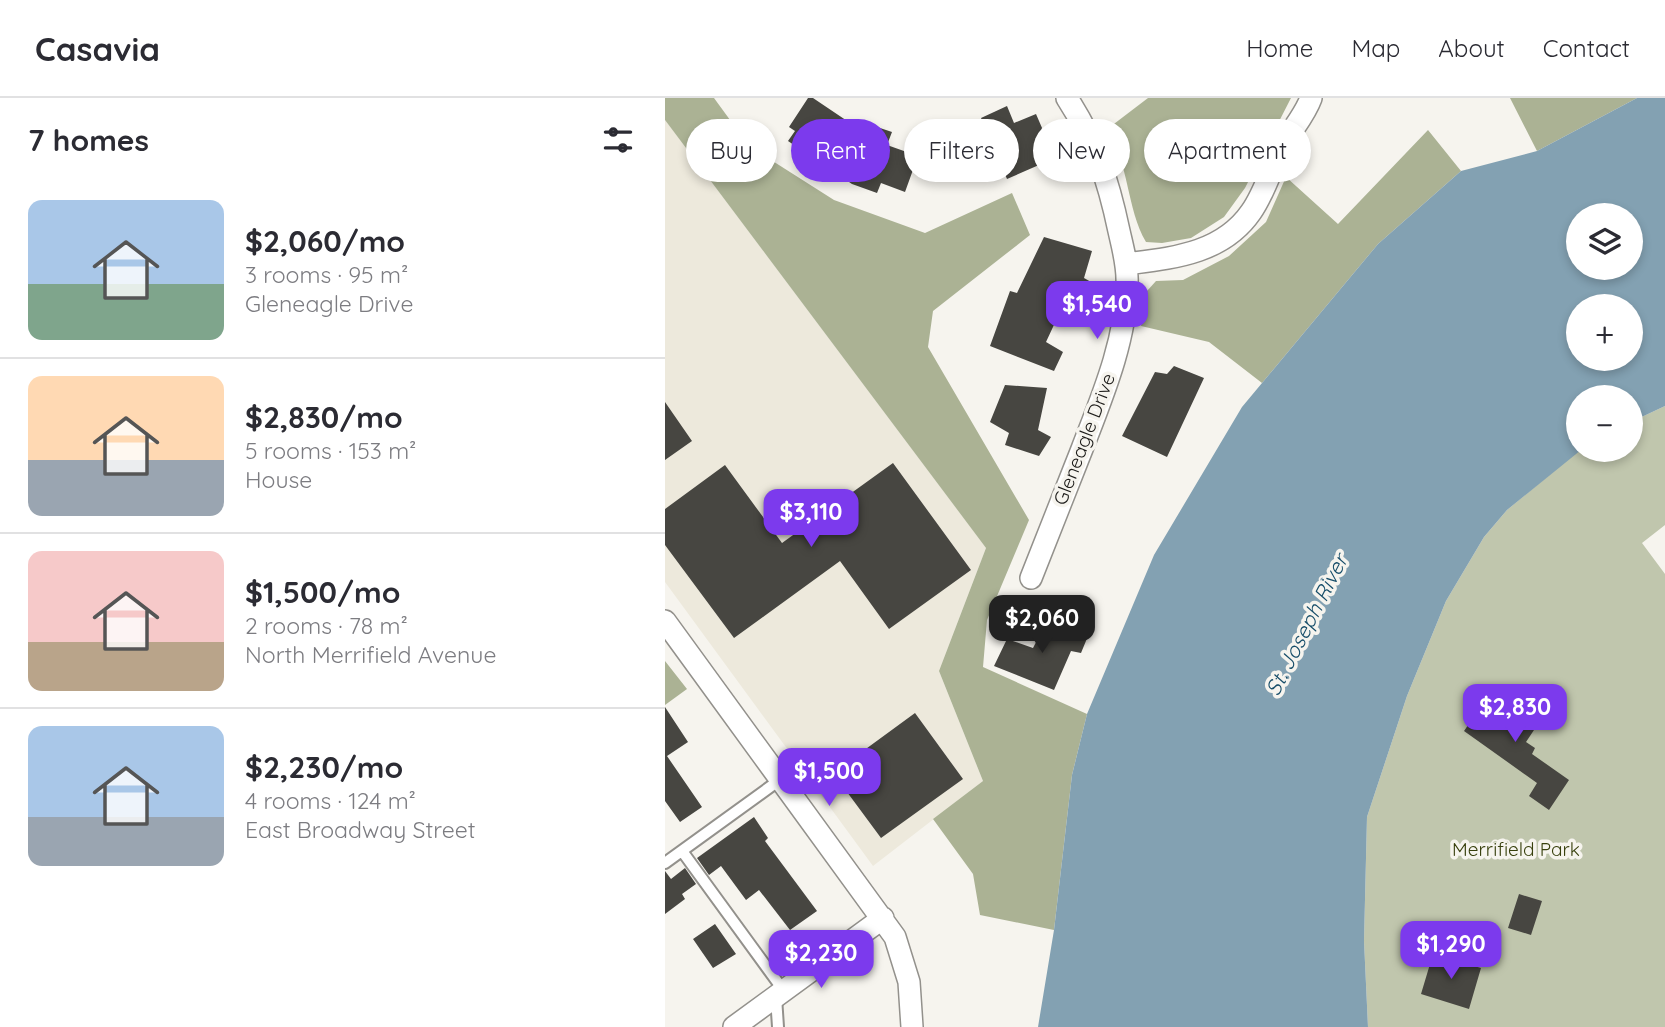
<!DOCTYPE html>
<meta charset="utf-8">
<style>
:root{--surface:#fff;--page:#f2f2f3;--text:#2b2b33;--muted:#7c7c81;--line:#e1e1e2;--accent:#7c3aed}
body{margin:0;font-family:Quicksand,sans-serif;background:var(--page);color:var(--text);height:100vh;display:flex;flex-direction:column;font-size:26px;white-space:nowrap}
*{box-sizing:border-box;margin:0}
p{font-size:23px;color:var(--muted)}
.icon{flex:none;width:38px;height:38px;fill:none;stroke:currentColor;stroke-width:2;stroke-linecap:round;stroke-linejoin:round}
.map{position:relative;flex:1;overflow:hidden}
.drawer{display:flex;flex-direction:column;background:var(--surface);width:665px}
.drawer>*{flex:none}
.top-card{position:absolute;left:21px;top:21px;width:665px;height:63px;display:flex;gap:14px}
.tools{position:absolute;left:901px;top:105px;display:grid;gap:14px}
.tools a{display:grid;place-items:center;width:77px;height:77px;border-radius:50%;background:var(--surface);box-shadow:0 4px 10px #0003;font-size:35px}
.price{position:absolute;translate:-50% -60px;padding:0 16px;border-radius:14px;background:var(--accent);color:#fff;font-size:23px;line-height:46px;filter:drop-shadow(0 2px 4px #0008)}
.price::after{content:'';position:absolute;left:50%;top:42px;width:21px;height:16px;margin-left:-10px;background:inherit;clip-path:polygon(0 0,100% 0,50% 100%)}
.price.selected{background:#222;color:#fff}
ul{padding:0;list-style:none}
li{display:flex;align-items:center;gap:21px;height:175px;padding:0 28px}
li+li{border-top:2px solid var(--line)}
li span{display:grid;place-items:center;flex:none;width:196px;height:140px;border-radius:14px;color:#555}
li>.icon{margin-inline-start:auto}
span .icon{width:84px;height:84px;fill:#fffc;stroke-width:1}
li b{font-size:30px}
h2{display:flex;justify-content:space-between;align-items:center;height:84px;padding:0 28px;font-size:30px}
.tag{padding:0 24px;border-radius:32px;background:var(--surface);box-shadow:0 4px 10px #0003;font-size:24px;line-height:63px}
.tag.selected{background:var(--accent);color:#fff}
header{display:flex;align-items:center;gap:42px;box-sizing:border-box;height:98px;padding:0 35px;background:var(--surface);border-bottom:2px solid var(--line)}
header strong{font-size:33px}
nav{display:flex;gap:38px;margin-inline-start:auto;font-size:24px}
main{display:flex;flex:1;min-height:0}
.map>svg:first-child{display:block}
.built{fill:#ede9dc}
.green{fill:#c0c6ad}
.forest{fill:#abb294}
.water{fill:#83a1b2;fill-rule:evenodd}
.building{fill:#474641}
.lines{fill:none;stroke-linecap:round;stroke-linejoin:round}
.service-casing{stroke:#93918c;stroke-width:14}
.minor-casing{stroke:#93918c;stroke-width:24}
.service{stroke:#fff;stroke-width:10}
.minor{stroke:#fff;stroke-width:21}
.labels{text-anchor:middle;stroke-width:7;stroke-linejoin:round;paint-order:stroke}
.street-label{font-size:19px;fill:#1c1b19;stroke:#f6f4ee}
.park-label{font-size:19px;fill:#38400d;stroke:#f6f4ee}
.water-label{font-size:21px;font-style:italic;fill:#164d69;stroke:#f6f4ee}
</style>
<header>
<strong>Casavia</strong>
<nav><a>Home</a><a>Map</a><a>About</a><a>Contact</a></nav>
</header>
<main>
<section class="drawer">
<h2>7 homes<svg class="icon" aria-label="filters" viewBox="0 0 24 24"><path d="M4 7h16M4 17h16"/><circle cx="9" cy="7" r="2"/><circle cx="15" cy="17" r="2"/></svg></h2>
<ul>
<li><span style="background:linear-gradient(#a9c7e8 60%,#7fa58c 0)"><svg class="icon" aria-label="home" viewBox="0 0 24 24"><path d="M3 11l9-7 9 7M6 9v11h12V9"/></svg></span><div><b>$2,060/mo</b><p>3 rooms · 95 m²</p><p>Gleneagle Drive</p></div></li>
<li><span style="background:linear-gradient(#ffd9b3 60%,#9aa5b1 0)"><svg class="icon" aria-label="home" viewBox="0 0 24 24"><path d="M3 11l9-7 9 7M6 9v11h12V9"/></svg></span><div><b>$2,830/mo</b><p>5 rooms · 153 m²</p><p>House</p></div></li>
<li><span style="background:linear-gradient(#f6c9c9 65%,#b9a48a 0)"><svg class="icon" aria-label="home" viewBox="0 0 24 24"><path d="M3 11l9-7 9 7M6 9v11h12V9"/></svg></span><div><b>$1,500/mo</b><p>2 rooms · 78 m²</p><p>North Merrifield Avenue</p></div></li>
<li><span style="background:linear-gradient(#a9c7e8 65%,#9aa5b1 0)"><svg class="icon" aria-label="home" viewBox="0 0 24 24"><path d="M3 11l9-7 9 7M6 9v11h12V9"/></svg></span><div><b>$2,230/mo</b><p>4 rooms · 124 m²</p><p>East Broadway Street</p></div></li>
</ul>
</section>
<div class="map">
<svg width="1000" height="929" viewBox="0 0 1000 929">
<rect width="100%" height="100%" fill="#f6f4ee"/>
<!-- built -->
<path class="built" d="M0 22 321 450 274 573 318 683 208 768 0 484Z"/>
<!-- green -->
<path class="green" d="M1000 308V427L977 445 1000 476V929H703L699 843 702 719 742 598 781 503 819 439 842 412 907 358 916 352H966V324Z"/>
<!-- forest -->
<path class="forest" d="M0 0H49L84 48 169 102 260 135 347 95 365 137 268 213 263 249 364 422 322 522 318 569 422 616 407 677 389 832 315 817 308 776 268 721 318 683 274 573 321 450 0 22Z
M483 0H626L580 90 559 119 526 140 497 145 481 144C461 110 465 65 441 32Z
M845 0H972L872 53Z
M763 32 796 73 713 146 597 285 544 244 476 228 482 193 491 183 518 182 564 158 601 124 621 79 673 126Z
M0 563 22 591 0 607Z"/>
<!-- water -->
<path class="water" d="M972 0H1000V308L966 324V299H914V352H916L842 412 819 439 781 503 742 598 702 719 699 843 703 929H373L389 832 407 677 422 616 489 457 577 309 713 146 796 73 872 53ZM914 117H966V170H914ZM914 208H966V261H914Z"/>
<!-- building -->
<path class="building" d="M143 0H148L200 35 203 26 227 34 222 47 253 58 240 94 216 85 212 95 187 86 123 43 130 33 124 29Z
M342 8 349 25 371 16 390 60 342 81 316 20Z
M379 139 427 153 419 180 426 184 420 209 401 201 381 244 398 254 389 273 325 248 345 193 352 195Z
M509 268 539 280 502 359 457 338 490 274 502 276Z
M340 287 382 290 373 332 386 339 374 358 340 347 344 335 325 324Z
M0 304 27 343 0 362Z
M228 365 306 472 224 531 175 463 69 540 0 447V411L60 367 117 445Z
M383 521 423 538 416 555 406 553 389 592 329 568 342 541 368 550Z
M830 588 861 610 853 622 869 632 861 644 870 650 867 656 904 682 884 712 864 698 872 685 799 633Z
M0 609 23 644 2 658 37 709 15 724 0 703Z
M250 615 298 681 216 740 168 675Z
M89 719 103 740 100 743 152 813 125 832 94 792 81 802 56 768 44 777 32 760Z
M20 770 31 786 17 796 20 801 0 816V773L6 781Z
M854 796 877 803 866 837 843 830Z
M50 826 71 856 48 870 28 841Z
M768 856 816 870 804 911 756 896Z"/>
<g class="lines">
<defs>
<path id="service" d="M17 753 119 893
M0 765 116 681
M111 899 113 929"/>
<path id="minor" d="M461 166C507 160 557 156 586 114 599 96 606 71 616 51 625 33 639 19 646 0
M366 480C383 437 400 394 417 351 437 299 461 243 462 186 463 168 458 151 454 133 443 81 431 45 402 0
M0 523 230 839 244 884 247 929
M69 929 218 820"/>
</defs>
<!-- service casing -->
<use href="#service" class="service-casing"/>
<!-- minor casing -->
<use href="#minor" class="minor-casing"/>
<!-- service -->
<use href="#service" class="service"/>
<!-- minor -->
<use href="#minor" class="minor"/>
</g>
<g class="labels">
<!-- street labels -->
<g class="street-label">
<text transform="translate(419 341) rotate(-69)" y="7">Gleneagle Drive</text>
</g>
<!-- park labels -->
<g class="park-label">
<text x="851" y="758">Merrifield Park</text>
</g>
<!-- water labels -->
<g class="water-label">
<text transform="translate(642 527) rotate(-63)" y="7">St. Joseph River</text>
</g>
</g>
</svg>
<div class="tools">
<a><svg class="icon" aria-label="layers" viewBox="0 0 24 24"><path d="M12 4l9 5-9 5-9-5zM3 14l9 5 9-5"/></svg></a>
<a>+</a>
<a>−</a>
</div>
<b class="price" style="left:432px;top:243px">$1,540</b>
<b class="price" style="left:146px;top:451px">$3,110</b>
<b class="price selected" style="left:377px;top:557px">$2,060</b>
<b class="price" style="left:850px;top:646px">$2,830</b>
<b class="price" style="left:164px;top:710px">$1,500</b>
<b class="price" style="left:786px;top:883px">$1,290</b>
<b class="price" style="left:156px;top:892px">$2,230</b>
<div class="top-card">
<a class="tag">Buy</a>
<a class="tag selected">Rent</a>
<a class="tag">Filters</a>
<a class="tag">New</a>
<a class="tag">Apartment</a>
</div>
</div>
</main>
